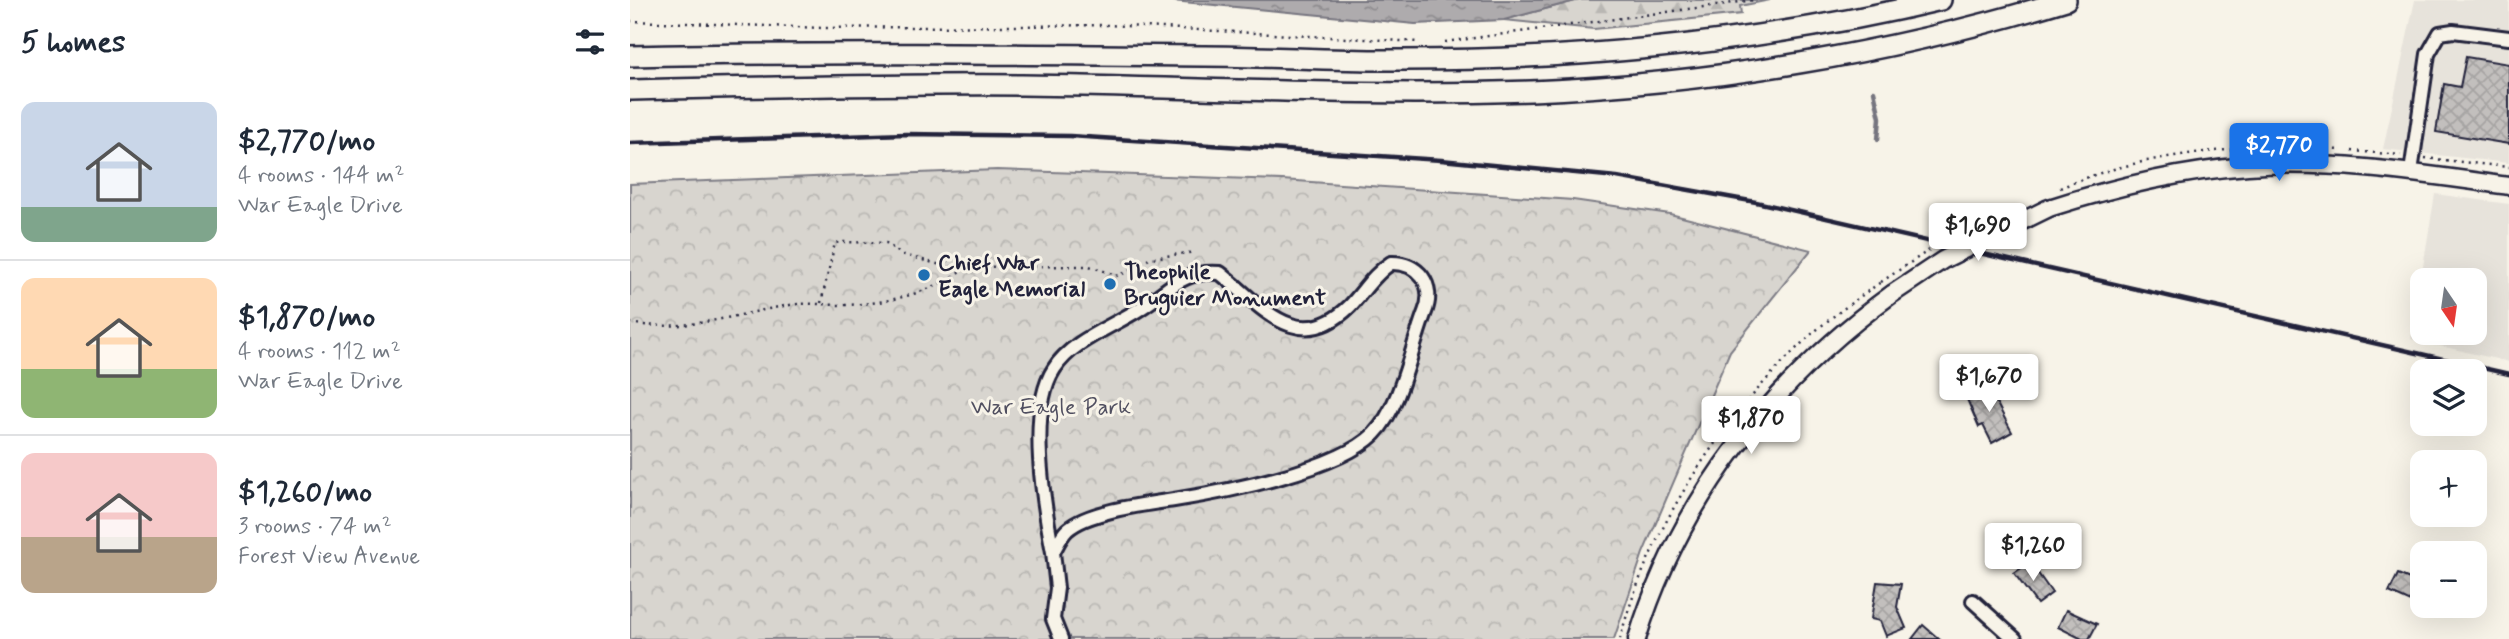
<!DOCTYPE html>
<meta charset="utf-8">
<style>
:root{--surface:#fff;--page:#f6f6f7;--text:#1f2937;--muted:#747a83;--line:#e0e1e3;--accent:#1a73e8}
body{margin:0;font-family:Mynerve,sans-serif;background:var(--page);color:var(--text);height:100vh;display:flex;flex-direction:column;font-size:26px;white-space:nowrap}
*{box-sizing:border-box;margin:0}
p{font-size:23px;color:var(--muted)}
.icon{flex:none;width:38px;height:38px;fill:none;stroke:currentColor;stroke-width:2;stroke-linecap:round;stroke-linejoin:round}
.map{position:relative;flex:1;overflow:hidden}
.details{display:flex;flex-direction:column;background:var(--surface);width:630px}
.details>*{flex:none}
.needle{width:46px;rotate:167deg}
.fabs{position:absolute;left:1780px;top:268px;display:grid;gap:14px}
.fabs a{display:grid;place-items:center;width:77px;height:77px;border-radius:14px;background:var(--surface);box-shadow:0 7px 28px #0002;font-size:35px}
.price{position:absolute;translate:-50% -60px;padding:0 16px;border-radius:7px;background:#fff;color:#222;font-size:23px;line-height:46px;filter:drop-shadow(0 2px 4px #0008)}
.price::after{content:'';position:absolute;left:50%;top:42px;width:21px;height:16px;margin-left:-10px;background:inherit;clip-path:polygon(0 0,100% 0,50% 100%)}
.price.on{background:var(--accent);color:#fff}
ul{padding:0;list-style:none}
li{display:flex;align-items:center;gap:21px;height:175px;padding:0 21px}
li+li{border-top:2px solid var(--line)}
li span{display:grid;place-items:center;flex:none;width:196px;height:140px;border-radius:14px;color:#555}
li>.icon{margin-inline-start:auto}
span .icon{width:84px;height:84px;fill:#fffc;stroke-width:1}
li b{font-size:30px}
h2{display:flex;justify-content:space-between;align-items:center;height:84px;padding:0 21px;font-size:30px}
main{display:flex;flex:1;min-height:0}
.map>svg:first-child{display:block}
.built{fill:#e7e3db;fill-rule:evenodd}
.forest{fill:url(#forest-firs);stroke:#7d7c85;stroke-width:2}
.park{fill:url(#park-crowns);stroke:#7d7c85;stroke-width:2}
.water{fill:url(#water-ripples);stroke:#76747f;stroke-width:2}
.lines{fill:none;stroke-linecap:round;stroke-linejoin:round}
.stream{stroke:#76747f;stroke-width:4.5}
.building{fill:url(#building-cross-hatch);stroke:#22223b;stroke-width:2}
.minor-casing{stroke:#22223b;stroke-width:18}
.major-casing{stroke:#22223b;stroke-width:21}
.highway-casing{stroke:#22223b;stroke-width:24}
.path{stroke:#22223b;stroke-width:2.5;stroke-dasharray:2 5;stroke-linecap:butt}
.minor{stroke:#f7f3e8;stroke-width:12}
.major{stroke:#f7f3e8;stroke-width:16}
.highway{stroke:#f7f3e8;stroke-width:19}
.rail{stroke:#22223b;stroke-width:4.5}
.major-bridge-casing{stroke:#22223b;stroke-width:21;stroke-linecap:butt}
.path-bridge{stroke:#22223b;stroke-width:2.5;stroke-dasharray:2 5;stroke-linecap:butt}
.major-bridge{stroke:#f7f3e8;stroke-width:16}
.poi-dot{fill:#1f6fb2;stroke:#f7f3e8;stroke-width:2.5}
.labels{text-anchor:middle;stroke-width:6;stroke-linejoin:round;paint-order:stroke}
.poi-label{font-size:23px;font-weight:bold;fill:#22223b;stroke:#f7f3e8;text-anchor:start}
.park-label{font-size:23px;fill:#504f60;stroke:#f7f3e8}
</style>
<main>
<section class="details">
<h2>5 homes<svg class="icon" aria-label="filters" viewBox="0 0 24 24"><path d="M4 7h16M4 17h16"/><circle cx="9" cy="7" r="2"/><circle cx="15" cy="17" r="2"/></svg></h2>
<ul>
<li><span style="background:linear-gradient(#c9d6e8 75%,#7fa58c 0)"><svg class="icon" aria-label="home" viewBox="0 0 24 24"><path d="M3 11l9-7 9 7M6 9v11h12V9"/></svg></span><div><b>$2,770/mo</b><p>4 rooms · 144 m²</p><p>War Eagle Drive</p></div></li>
<li><span style="background:linear-gradient(#ffd9b3 65%,#8fb573 0)"><svg class="icon" aria-label="home" viewBox="0 0 24 24"><path d="M3 11l9-7 9 7M6 9v11h12V9"/></svg></span><div><b>$1,870/mo</b><p>4 rooms · 112 m²</p><p>War Eagle Drive</p></div></li>
<li><span style="background:linear-gradient(#f6c9c9 60%,#b9a48a 0)"><svg class="icon" aria-label="home" viewBox="0 0 24 24"><path d="M3 11l9-7 9 7M6 9v11h12V9"/></svg></span><div><b>$1,260/mo</b><p>3 rooms · 74 m²</p><p>Forest View Avenue</p></div></li>
</ul>
</section>
<div class="map">
<svg width="1879" height="639" viewBox="0 0 1879 639">
<defs>
<pattern id="forest-firs" width="22" height="20" patternUnits="userSpaceOnUse" patternTransform="scale(1.75)"><rect width="22" height="20" fill="#d8d5cf"/><path d="M5 1l3.5 6h-7zM16 11l3.5 6h-7z" fill="#b9b7b3"/></pattern>
<pattern id="park-crowns" width="20" height="18" patternUnits="userSpaceOnUse" patternTransform="scale(1.75)"><rect width="20" height="18" fill="#d8d5cf"/><path d="M2 6a3 3 0 1 1 6 0M12 15a3 3 0 1 1 6 0" fill="none" stroke="#b9b7b3"/></pattern>
<pattern id="water-ripples" width="26" height="14" patternUnits="userSpaceOnUse" patternTransform="scale(1.75)"><rect width="26" height="14" fill="#aeabad"/><path d="M2 4q2-2 4 0t4 0M15 11q2-2 4 0t4 0" fill="none" stroke="#8d8b8e"/></pattern>
<pattern id="building-cross-hatch" width="8" height="8" patternUnits="userSpaceOnUse" patternTransform="scale(1.75)"><rect width="8" height="8" fill="#c2bfbd"/><path d="M0 0l8 8M0 8l8-8" fill="none" stroke="#a6a4a3"/></pattern>
</defs>
<rect width="100%" height="100%" fill="#f7f3e8"/>
<filter id="ink" filterUnits="userSpaceOnUse"><feTurbulence type="fractalNoise" baseFrequency=".0143" numOctaves="2"/><feDisplacementMap in="SourceGraphic" scale="14" xChannelSelector="R" yChannelSelector="G"/><feConvolveMatrix kernelMatrix="1 2 1 2 8 2 1 2 1" color-interpolation-filters="sRGB"/></filter>
<g filter="url(#ink)">
<!-- built -->
<path class="built" d="M1785 0H1879V163L1753 149Z
M1805 194 1879 204V362L1781 339ZM1792 280H1844V332H1792Z"/>
<!-- forest -->
<path class="forest" d="M949 0H1140L1110 6 1111 14 964 29 874 20Z"/>
<!-- park -->
<path class="park" d="M367 170 652 180 943 200 1040 214 1181 250 1100 351 1013 553 984 639H0V184Z"/>
<!-- water -->
<path class="water" d="M532 0H949L874 20 785 24Z"/>
<g class="lines">
<!-- stream -->
<path class="stream" d="M1244 91 1250 118 1248 139"/>
</g>
<!-- building -->
<path class="building" d="M1836 57 1879 64V144L1806 132 1814 84 1830 87Z
M1357 385 1382 432 1362 443 1353 425 1349 427 1336 397Z
M1400 562 1422 593 1407 604 1384 573Z
M1768 574 1782 580 1785 576 1792 580V607L1759 592Z
M1247 582 1271 584 1267 607 1276 628 1256 636 1250 621 1241 619Z
M1436 610 1467 624 1459 639H1452L1428 627Z
M1293 625 1309 639H1282Z"/>
<g class="lines">
<defs>
<path id="minor" d="M1781 172 1798 54 1810 33 1823 31 1879 38
M761 263C788 262 806 285 795 312 781 348 771 407 744 434 708 470 595 492 544 500 517 504 457 511 437 530 431 536 427 545 423 552 414 506 397 410 424 369 441 341 484 326 511 308 541 289 551 270 590 273 629 303 667 358 720 306 734 291 744 274 761 263Z
M423 552 427 588 423 619 431 639
M1343 601 1385 639"/>
<path id="major" d="M1419 208C1484 187 1550 171 1618 166 1705 160 1793 174 1879 186
M1007 639C1050 498 1144 380 1262 294"/>
<path id="highway" d="M0 56C192 52 383 54 575 56 641 56 707 61 773 60 954 60 1135 42 1311 0
M0 90C131 87 261 84 392 85 562 87 731 97 901 91 1080 84 1264 53 1436 0"/>
</defs>
<!-- minor casing -->
<use href="#minor" class="minor-casing"/>
<!-- major casing -->
<use href="#major" class="major-casing"/>
<!-- highway casing -->
<use href="#highway" class="highway-casing"/>
<!-- path -->
<path class="path" d="M0 21 193 28 477 25 790 42
M815 42 1125 0
M1722 151 1771 155
M1795 158 1879 167
M1430 188C1516 151 1616 144 1709 150
M191 303 205 243 212 242 256 243 271 254 318 267 459 266 489 276 521 258 565 252
M0 323C55 333 105 314 160 305 178 302 195 305 213 305 254 304 303 294 335 267
M990 639C1019 528 1089 423 1171 344 1196 320 1224 301 1251 282"/>
<!-- minor -->
<use href="#minor" class="minor"/>
<!-- major -->
<use href="#major" class="major"/>
<!-- highway -->
<use href="#highway" class="highway"/>
<!-- rail -->
<path class="rail" d="M0 143 276 134 440 136 811 160 987 177 1126 202 1879 374"/>
<defs>
<path id="major-bridge" d="M1262 294 1313 260 1419 208"/>
</defs>
<!-- major-bridge casing -->
<use href="#major-bridge" class="major-bridge-casing"/>
<!-- path-bridge -->
<path class="path-bridge" d="M1313 242 1382 208
M1251 282 1301 249"/>
<!-- major-bridge -->
<use href="#major-bridge" class="major-bridge"/>
</g>
</g>
<!-- markers -->
<g class="poi-dot">
<circle cx="294" cy="275" r="7"/>
<circle cx="480" cy="284" r="7"/>
</g>
<g class="labels">
<!-- poi labels -->
<g class="poi-label">
<text x="308" y="270">Chief War<tspan x="308" dy="26">Eagle Memorial</tspan></text>
<text x="494" y="279">Theophile<tspan x="494" dy="26">Bruguier Monument</tspan></text>
</g>
<!-- park labels -->
<g class="park-label">
<text x="421" y="414">War Eagle Park</text>
</g>
</g>
</svg>
<div class="fabs">
<a><svg class="needle" viewBox="-14 -14 28 28"><path d="M0-13l5 13h-10z" fill="#e53935"/><path d="M0 13l5-13h-10z" fill="#747a83"/></svg></a>
<a><svg class="icon" aria-label="layers" viewBox="0 0 24 24"><path d="M12 4l9 5-9 5-9-5zM3 14l9 5 9-5"/></svg></a>
<a>+</a>
<a>−</a>
</div>
<b class="price on" style="left:1649px;top:183px">$2,770</b>
<b class="price" style="left:1348px;top:263px">$1,690</b>
<b class="price" style="left:1359px;top:414px">$1,670</b>
<b class="price" style="left:1121px;top:456px">$1,870</b>
<b class="price" style="left:1403px;top:583px">$1,260</b>
</div>
</main>
